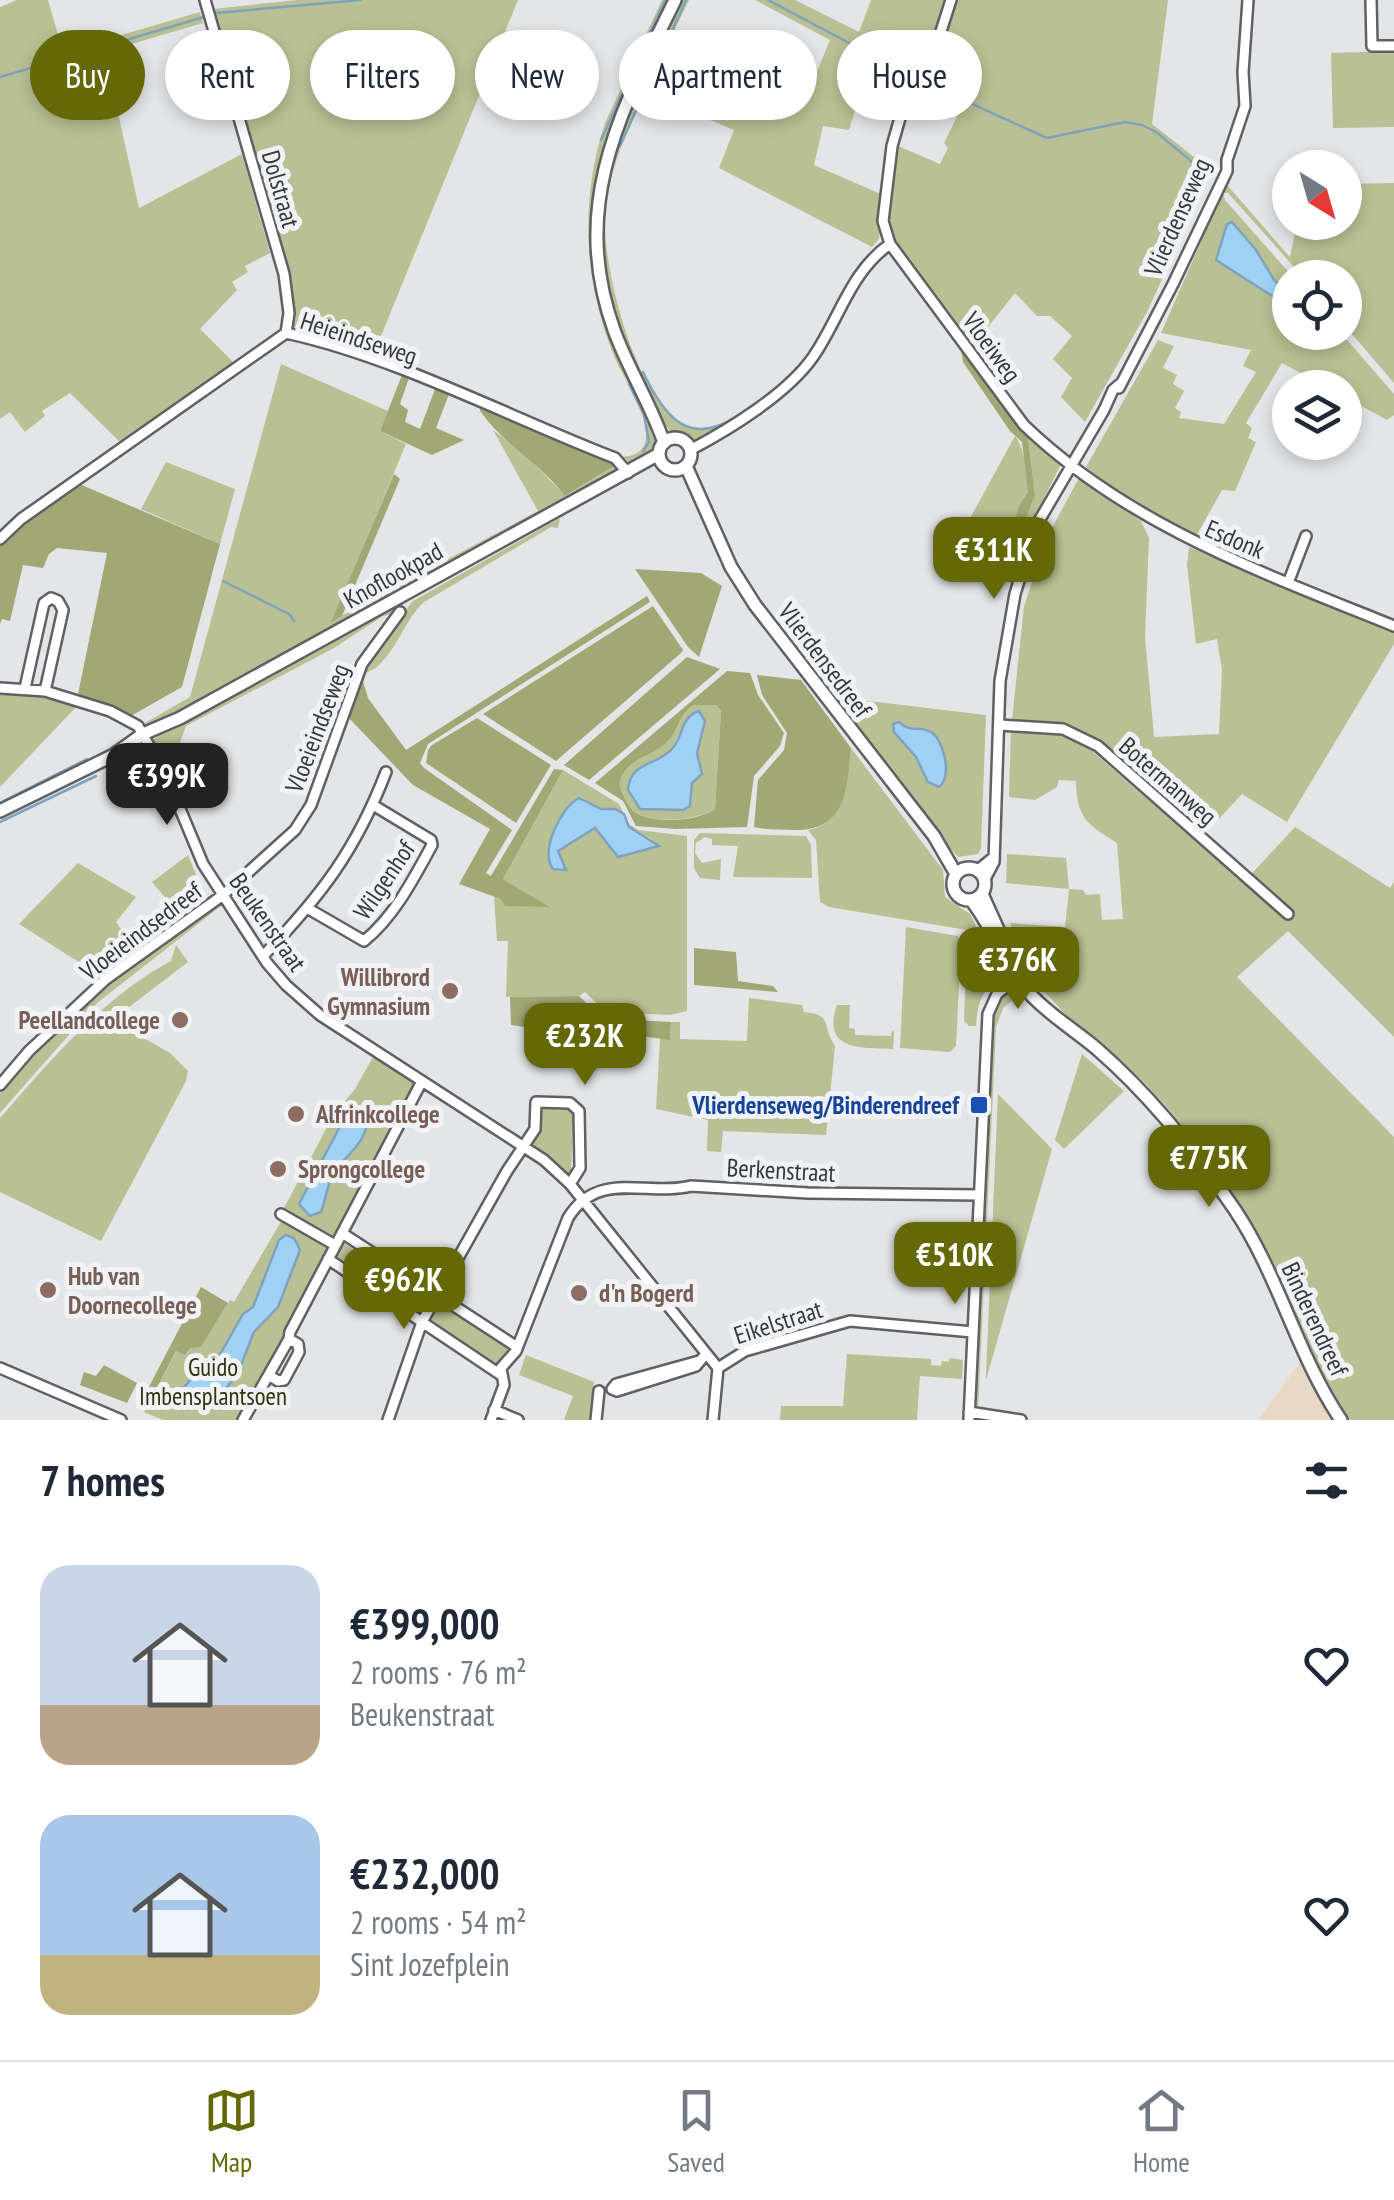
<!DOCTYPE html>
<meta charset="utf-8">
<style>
:root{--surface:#fff;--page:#f2f2f3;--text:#1f2937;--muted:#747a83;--line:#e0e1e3;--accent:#646807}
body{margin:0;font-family:"PT Sans Narrow",sans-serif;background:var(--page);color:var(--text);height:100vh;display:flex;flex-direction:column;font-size:38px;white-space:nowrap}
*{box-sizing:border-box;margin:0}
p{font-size:32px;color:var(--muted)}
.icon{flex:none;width:55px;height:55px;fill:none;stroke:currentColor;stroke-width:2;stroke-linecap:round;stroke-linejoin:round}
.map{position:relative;height:1420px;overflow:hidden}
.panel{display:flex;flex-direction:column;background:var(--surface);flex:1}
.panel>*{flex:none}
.hud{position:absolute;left:30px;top:30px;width:1335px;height:90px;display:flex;gap:20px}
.needle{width:65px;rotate:143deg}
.buttons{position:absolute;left:1272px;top:150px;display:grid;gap:20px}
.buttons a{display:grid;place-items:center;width:90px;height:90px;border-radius:50%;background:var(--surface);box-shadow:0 5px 15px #0003;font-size:50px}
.price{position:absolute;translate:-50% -85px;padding:0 22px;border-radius:20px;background:var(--accent);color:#fff;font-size:32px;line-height:65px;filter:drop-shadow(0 2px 5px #0008)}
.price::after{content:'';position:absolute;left:50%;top:60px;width:30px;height:22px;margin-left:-15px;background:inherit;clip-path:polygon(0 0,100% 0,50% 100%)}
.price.active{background:#222;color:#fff}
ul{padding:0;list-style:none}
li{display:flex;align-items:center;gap:30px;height:250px;padding:0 40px}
li span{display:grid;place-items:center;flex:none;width:280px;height:200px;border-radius:30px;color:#555}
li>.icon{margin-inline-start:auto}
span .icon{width:120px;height:120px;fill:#fffc;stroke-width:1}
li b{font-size:42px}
h2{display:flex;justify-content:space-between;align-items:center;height:120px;padding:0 40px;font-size:42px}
.tag{padding:0 35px;border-radius:45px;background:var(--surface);box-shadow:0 5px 15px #0003;font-size:35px;line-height:90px}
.tag.active{background:var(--accent);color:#fff}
.dock{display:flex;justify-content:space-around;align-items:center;height:140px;border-top:2px solid var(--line);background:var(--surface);font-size:28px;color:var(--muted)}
.dock a{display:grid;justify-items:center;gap:5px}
.dock .active{color:var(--accent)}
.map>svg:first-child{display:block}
.industrial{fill:#e8d8c6}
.green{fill:#b9c093;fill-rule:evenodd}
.forest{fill:#a1a874;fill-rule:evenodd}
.water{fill:#9fd1f5;stroke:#80a3bd;stroke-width:2.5}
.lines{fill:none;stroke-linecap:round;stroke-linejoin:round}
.stream{stroke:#80a3bd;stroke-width:2.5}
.minor-casing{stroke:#606164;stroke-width:14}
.major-casing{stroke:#606164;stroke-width:16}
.minor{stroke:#fff;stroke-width:9}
.major{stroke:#fff;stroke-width:11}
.education-dot{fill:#8d6e63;stroke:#f0f2f5;stroke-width:4}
.transit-dot{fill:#1a4fb4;stroke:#f0f2f5;stroke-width:4}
.labels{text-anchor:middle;stroke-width:10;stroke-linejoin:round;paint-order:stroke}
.street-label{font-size:25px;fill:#373839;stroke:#f0f2f5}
.education-label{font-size:25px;font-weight:bold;fill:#785e54;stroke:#f0f2f5;text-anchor:start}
.transit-label{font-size:25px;font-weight:bold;fill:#164399;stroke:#f0f2f5;text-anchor:end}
.park-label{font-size:25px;fill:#30350b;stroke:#f0f2f5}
</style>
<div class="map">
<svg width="1394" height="1420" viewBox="0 0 1394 1420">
<rect width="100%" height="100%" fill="#e3e5e7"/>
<!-- industrial -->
<path class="industrial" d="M1301 1361 1355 1420H1258Z"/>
<!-- green -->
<path class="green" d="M17 0H48L63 52 200 12 203 23 67 63 111 81 139 208 242 154 270 253 245 266 248 272 232 282 237 290 200 329 234 363 121 443 70 393 42 411 45 416 25 432 10 412 0 419V7Z
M297 0H518L372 358 290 329 294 302 213 9Z
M662 0H671C617 113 567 192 608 321 615 343 616 368 634 383L660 440 655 453 633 464 621 457C636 456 646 451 646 435 645 406 625 382 614 356 583 280 580 199 605 123Z
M681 0H689L675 29 808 93 830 40 755 0H795L859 32 871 0H948L931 49 900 113 883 105V84L864 80 849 130 823 126 814 165 883 195 879 239 872 247 719 168 734 130 644 92C625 134 607 175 605 222 604 272 638 409 689 427 706 432 726 423 739 413L742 417 723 430 694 442C688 439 678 437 673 433 660 423 646 388 639 373 565 226 614 135 681 0Z
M955 0H1168L1152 124 1212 171 1147 312 1085 422 1061 397 1072 378 1053 359 1072 336 1050 316H1037L1015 293 972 347 890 236 887 222 898 146 940 164 948 148 944 143 962 106 920 85 942 42Z
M1394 51V127L1333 128 1331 53Z
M1394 183V383L1345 326V278L1303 277 1228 193H1223L1225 200 1293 277 1290 278V294L1274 280 1256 250 1232 223C1244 254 1250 298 1290 304V332L1341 333 1394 394V415L1387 420 1345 397V388L1327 387 1282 363 1246 423 1252 428 1248 438 1256 442 1235 491 1222 490 1195 538 1131 502 1086 467 1158 340 1174 346 1163 368 1177 375 1173 384 1184 391 1175 408 1181 412 1179 418 1224 424 1256 372 1243 366 1251 350 1161 333 1223 192 1227 185 1290 257 1297 223 1345 222V184Z
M281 364 388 411 380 431 406 444 332 621 538 511 493 430 520 450 566 496 619 463V469L188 709 145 727V723L190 697Z
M1015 436C1023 444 1030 481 1028 493 1025 507 1013 513 1013 531L1019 533 1035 496 1028 437 1061 464 1018 551 1014 547 1016 539 968 522Z
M166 462 235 489 220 544 141 509Z
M1079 478 1141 521 1149 538 1145 636 1154 737 1219 734 1222 670 1217 639 1196 644 1187 565 1189 547 1394 631V644L1287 822 1242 794 1204 835 1088 736 1057 723 1012 720 1024 606 1047 537Z
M560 518 558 528 551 527 424 602C402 621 391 670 361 674L375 649 413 601Z
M409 596 397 613 383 616 334 648 186 726 168 775 150 741Z
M0 692 41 696 78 705 0 787Z
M835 697 986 715 981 848 978 854 958 857 938 836ZM899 723 912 731 923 730 940 748 946 766 928 782 916 757 899 736Z
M694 705H716L721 711 715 809C698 820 657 824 638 814 631 811 627 803 624 796 619 788 618 782 623 774 633 757 654 756 667 742 679 731 679 713 694 705ZM695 711 703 731 697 753 702 770 700 777 692 782V801L683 810 640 809 632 799 639 767 670 752 687 718Z
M1026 731 1063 733 1082 742 1243 883 1295 827 1390 888 1394 882V1037L1288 931 1237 977 1394 1137V1420H1350L1328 1387 1281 1281 1239 1205 1173 1114 1141 1079 1065 1014 1041 988 1010 923 1065 927 1069 889 1006 883 1007 854 1066 858 1069 889 1083 890 1086 895 1100 894 1102 920 1123 919 1117 843C1087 824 1077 819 1076 781L1059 780 1057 787 1035 800 1009 797 1011 732Z
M851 748 943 870 945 897 970 914 979 932 829 907 820 902 816 840 808 830C847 824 848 778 851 748Z
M563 770 619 804 629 824 638 830 687 836V1011L671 1015 606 1012 585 992 579 996 506 997 508 941H497L494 896 548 906 503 879ZM579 799 601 809H615L623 814 629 827 653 840 596 828 558 851 566 870 553 869C538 848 567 818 579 799Z
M700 833 806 836 811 845 812 878 733 877 738 846 712 845V839L705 837 696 843 695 853 702 863 721 859 720 880 700 878 694 868V840Z
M188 855 205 897 180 915 152 882Z
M78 863 136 897 116 922 136 950 102 977 19 924Z
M217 903 221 906 97 1003 0 1113V1093L62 1024 121 971Z
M906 927 958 936 961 946 956 1046 950 1052 900 1048Z
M967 938 982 943 999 976C982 990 977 1004 976 1026H969L964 1021Z
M176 945 188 962 112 1020 170 1053 188 1071 186 1081 101 1241 0 1192V1118C51 1060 102 998 171 961Z
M1010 989 1015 998 1003 1008 996 1027 978 1409 972 1403 990 1029 994 1006Z
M749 998 802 1005 804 1012C834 1015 821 1025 835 1046L826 1135 723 1131 721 1152 707 1151 708 1120 656 1109 660 1039H670L671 1022H680V1039L747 1041Z
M837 1005H850L849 1028 855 1029V1035L891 1036 892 1030 894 1032 893 1049C862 1048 821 1051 837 1005Z
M1082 1054 1124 1091 1064 1149 1055 1140Z
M373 1057 418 1085 239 1420H163L144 1412 177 1350 202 1345 230 1300 234 1302 286 1213 283 1210 334 1114 355 1089Z
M998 1094 1052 1149 986 1380V1375Z
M568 1105 573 1111 571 1176 530 1144 538 1106Z
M340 1244H345L424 1296 427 1299 420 1310 338 1257 335 1251Z
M438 1300 514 1348 504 1355 497 1368 428 1320Z
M847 1354 931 1359V1365L941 1366 942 1361 949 1362 950 1358 963 1360 962 1379 920 1376 917 1420H780L781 1406H843Z
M526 1355 594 1382 591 1420H564L573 1396 519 1375Z"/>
<!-- forest -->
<path class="forest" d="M961 351 1028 437 1035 496 1019 534 1012 531 1019 506 1028 492 1022 442 1010 431 963 362Z
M402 375 409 378 400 404 408 410 405 422 420 429 435 389 449 394 436 428 464 440 432 455 380 431Z
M481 407 619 463 565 496C541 464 503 444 480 411Z
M394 474 400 479 342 616 331 622Z
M77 483 220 544 182 687 129 717 78 694 107 553 57 548 49 554 43 568 23 565 10 621 2 619 0 624V542L5 534Z
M635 569 701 573 722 586 699 657 688 647Z
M647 596 650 602 428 744 420 763 424 768 512 830 486 873 491 876 554 769 563 770 503 879 550 907 505 906 501 899 459 884 490 829 413 785 346 715 361 674 368 698 406 750Z
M653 606 683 650 681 653 556 761 483 714Z
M687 657 720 669 589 780 564 765Z
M727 671 750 673 758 695 784 733 780 746 754 776 747 827 676 829 636 826 623 801 595 783ZM694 705H716L721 711 715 809C698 821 657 824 638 814 631 811 627 803 624 796 619 788 618 782 623 774 633 757 654 756 667 742 679 731 679 713 694 705Z
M757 675 801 680 851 748C847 789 847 831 794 830 781 829 766 830 754 827L758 780 784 750 787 733 762 695Z
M477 718 551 765 516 823 426 763 428 750 432 745Z
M694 948 736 952 738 981 773 986 778 992 694 985Z
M579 996 602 1018 671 1022 670 1040 579 1028 569 1039 553 1031 511 1025 510 997Z
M201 1287 228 1303 201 1347 190 1348 185 1355 176 1351 149 1403 142 1400Z
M104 1365 137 1383 127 1403 80 1385 84 1372 96 1376Z"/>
<!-- water -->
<path class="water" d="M1232 222 1256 250 1274 280 1290 294V304L1283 303 1216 260 1227 224Z
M699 711 705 721 697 753 702 774 692 783 690 806 683 810 640 809 628 790C630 761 657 766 672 749 684 736 680 717 699 711Z
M899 722C911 733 917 726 929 731 942 735 954 776 939 787L928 782 916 757 894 732 893 724Z
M579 798 601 809H615L624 814 629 827 659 846 618 857 595 828 558 851 566 870 553 869C539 852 561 807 579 798Z
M357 1114 367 1123C364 1145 347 1154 335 1171 327 1183 326 1199 321 1212L310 1216 299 1204 344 1119Z
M286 1235 294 1238 300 1250 278 1307 254 1332 237 1375 218 1398 198 1409 183 1405 180 1392 192 1378 218 1358 243 1314 253 1307 279 1240Z"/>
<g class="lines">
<!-- stream -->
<path class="stream" d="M768 0 915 78
M216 13 361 0
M0 77 204 17
M926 83 1047 138 1125 122 1142 125 1156 132 1208 175
M601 140 665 0
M620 146 686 0
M643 372C664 416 688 449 739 415
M629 384 644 415 649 442 643 451
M223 581 289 614 294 621
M0 803 87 759
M0 822 96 776"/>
<defs>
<path id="minor" d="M205 0 284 274 289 313 286 333
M951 0 935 50 900 118 892 146 883 221 890 244 1024 425C1128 525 1263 573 1394 626
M1371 0 1372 46H1394
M286 333C396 357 509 417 615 458L628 473
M1119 388 1173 284 1227 171V160L1245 106 1243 72 1248 0
M690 450C730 429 787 394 813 357 840 318 850 272 890 244
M0 539 21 519 286 333
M1288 583 1306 536
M0 688 45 691 110 711 138 726 168 780 203 864 267 963 286 985 320 1015 544 1160 570 1184 718 1368 713 1420
M25 688 44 603 51 598 58 601 63 610 45 691
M1000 725 1063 729 1098 746 1288 914
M978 870 994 857
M985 879 994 862 1000 681 1015 594 1036 526 1104 410 1113 390 1120 384
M307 908 364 941C394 917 414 878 432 845L431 840 373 805
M263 956C321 896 356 850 386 772
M0 1085 29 1051 106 979 223 895 295 830 311 805 362 664 400 612
M281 1214 335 1245
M342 1233 517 1347
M328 1259 501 1375
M699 1361 616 1384 612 1389 617 1391 696 1366 705 1355
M0 1368 121 1420
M718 1368 745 1351 850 1321 973 1332
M269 1375 278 1381 284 1380 299 1352 298 1344 289 1339
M494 1410 518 1420
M969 1412 1021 1420
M243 1420 289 1339 290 1332 421 1083
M388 1420 422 1322 507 1171 535 1129 536 1102 570 1103 579 1111 580 1168 570 1184
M491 1420 504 1385 501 1368 516 1351 568 1218C598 1169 647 1197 691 1186L808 1193 979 1195
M596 1420 599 1391
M969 1420 988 1014 997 994 1023 973"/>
<path id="major" d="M659 454a16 16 0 1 1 32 0a16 16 0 1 1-32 0Z
M664 443C651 404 628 369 614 330 569 204 621 111 675 0
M686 466 731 567 755 605 934 836 956 874
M115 754 143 734 180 718 659 454
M0 811 120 752
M953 884a16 16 0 1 1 32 0a16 16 0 1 1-32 0Z
M982 894 1000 934
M971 900C995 930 1005 968 1032 996 1051 1016 1076 1031 1097 1049 1151 1096 1195 1151 1235 1210 1279 1276 1297 1355 1341 1420"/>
</defs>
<!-- minor casing -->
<use href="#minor" class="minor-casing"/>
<!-- major casing -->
<use href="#major" class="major-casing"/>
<!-- minor -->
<use href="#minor" class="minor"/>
<!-- major -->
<use href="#major" class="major"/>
</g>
<!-- markers -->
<g class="education-dot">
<circle cx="450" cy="991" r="10"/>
<circle cx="180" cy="1020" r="10"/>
<circle cx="296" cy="1114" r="10"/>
<circle cx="278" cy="1169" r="10"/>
<circle cx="48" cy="1290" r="10"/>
<circle cx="579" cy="1293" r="10"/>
</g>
<rect class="transit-dot" x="969" y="1095" width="20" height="20" rx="5"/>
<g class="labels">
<!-- street labels -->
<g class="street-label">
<text transform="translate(281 189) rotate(74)" y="9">Dolstraat</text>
<text transform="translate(1177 217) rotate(-66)" y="9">Vlierdenseweg</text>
<text transform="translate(359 338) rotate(18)" y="9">Heieindseweg</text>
<text transform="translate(992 347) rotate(54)" y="9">Vloeiweg</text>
<text transform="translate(1235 539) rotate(23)" y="9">Esdonk</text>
<text transform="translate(393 575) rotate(-29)" y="9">Knoflookpad</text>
<text transform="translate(825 660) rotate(53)" y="9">Vlierdensedreef</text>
<text transform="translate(317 728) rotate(-69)" y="9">Vloeieindseweg</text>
<text transform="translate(1168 781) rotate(41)" y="9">Botermanweg</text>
<text transform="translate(384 880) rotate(-56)" y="9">Wilgenhof</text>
<text transform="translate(268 922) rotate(55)" y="9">Beukenstraat</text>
<text transform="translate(141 931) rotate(-37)" y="9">Vloeieindsedreef</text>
<text transform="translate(781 1170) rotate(3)" y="9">Berkenstraat</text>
<text transform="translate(1315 1319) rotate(65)" y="9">Binderendreef</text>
<text transform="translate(778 1322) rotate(-18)" y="9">Eikelstraat</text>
</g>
<!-- education labels -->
<g class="education-label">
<text x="430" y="986" text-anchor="end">Willibrord<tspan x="430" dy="29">Gymnasium</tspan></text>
<text x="160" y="1029" text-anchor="end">Peellandcollege</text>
<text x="316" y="1123">Alfrinkcollege</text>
<text x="298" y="1178">Sprongcollege</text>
<text x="68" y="1285">Hub van<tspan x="68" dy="29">Doornecollege</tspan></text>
<text x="599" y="1302">d'n Bogerd</text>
</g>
<!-- transit labels -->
<g class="transit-label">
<text x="959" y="1114">Vlierdenseweg/Binderendreef</text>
</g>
<!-- park labels -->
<g class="park-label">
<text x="213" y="1376">Guido<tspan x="213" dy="29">Imbensplantsoen</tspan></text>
</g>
</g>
</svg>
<div class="buttons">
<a><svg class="needle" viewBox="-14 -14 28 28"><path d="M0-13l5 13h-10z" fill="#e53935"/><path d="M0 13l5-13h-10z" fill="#747a83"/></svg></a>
<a><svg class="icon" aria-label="locate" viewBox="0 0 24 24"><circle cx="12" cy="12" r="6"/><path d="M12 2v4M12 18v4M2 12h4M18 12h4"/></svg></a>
<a><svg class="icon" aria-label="layers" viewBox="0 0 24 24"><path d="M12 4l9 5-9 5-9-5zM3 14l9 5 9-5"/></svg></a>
</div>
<b class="price" style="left:994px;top:602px">€311K</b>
<b class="price active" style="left:167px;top:828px">€399K</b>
<b class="price" style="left:1018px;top:1012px">€376K</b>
<b class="price" style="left:585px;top:1088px">€232K</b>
<b class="price" style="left:1209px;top:1210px">€775K</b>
<b class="price" style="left:955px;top:1307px">€510K</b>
<b class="price" style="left:404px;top:1332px">€962K</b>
<div class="hud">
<a class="tag active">Buy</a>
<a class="tag">Rent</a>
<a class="tag">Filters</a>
<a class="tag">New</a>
<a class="tag">Apartment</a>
<a class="tag">House</a>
</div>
</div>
<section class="panel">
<h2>7 homes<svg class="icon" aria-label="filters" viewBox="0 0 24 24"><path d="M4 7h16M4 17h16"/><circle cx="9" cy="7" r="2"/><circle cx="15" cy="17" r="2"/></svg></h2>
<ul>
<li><span style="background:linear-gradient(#c9d6e8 70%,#b9a48a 0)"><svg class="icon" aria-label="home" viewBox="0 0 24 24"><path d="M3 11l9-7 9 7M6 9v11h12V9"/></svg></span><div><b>€399,000</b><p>2 rooms · 76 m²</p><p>Beukenstraat</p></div><svg class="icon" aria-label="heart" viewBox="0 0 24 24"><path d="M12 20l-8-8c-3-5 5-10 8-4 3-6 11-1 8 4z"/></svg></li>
<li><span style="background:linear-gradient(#a9c7e8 70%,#c2b280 0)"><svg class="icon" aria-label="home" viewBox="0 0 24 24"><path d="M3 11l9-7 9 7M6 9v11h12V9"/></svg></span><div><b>€232,000</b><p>2 rooms · 54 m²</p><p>Sint Jozefplein</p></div><svg class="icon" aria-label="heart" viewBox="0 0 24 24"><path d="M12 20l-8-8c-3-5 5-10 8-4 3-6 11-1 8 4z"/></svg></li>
</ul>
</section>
<nav class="dock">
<a class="active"><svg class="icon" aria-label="map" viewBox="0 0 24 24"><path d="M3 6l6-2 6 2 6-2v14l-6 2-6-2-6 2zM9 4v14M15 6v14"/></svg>Map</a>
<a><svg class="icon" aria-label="saved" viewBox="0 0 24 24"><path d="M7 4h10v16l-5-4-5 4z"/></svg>Saved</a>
<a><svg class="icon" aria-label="home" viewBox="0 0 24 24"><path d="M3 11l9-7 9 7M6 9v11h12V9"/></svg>Home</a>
</nav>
